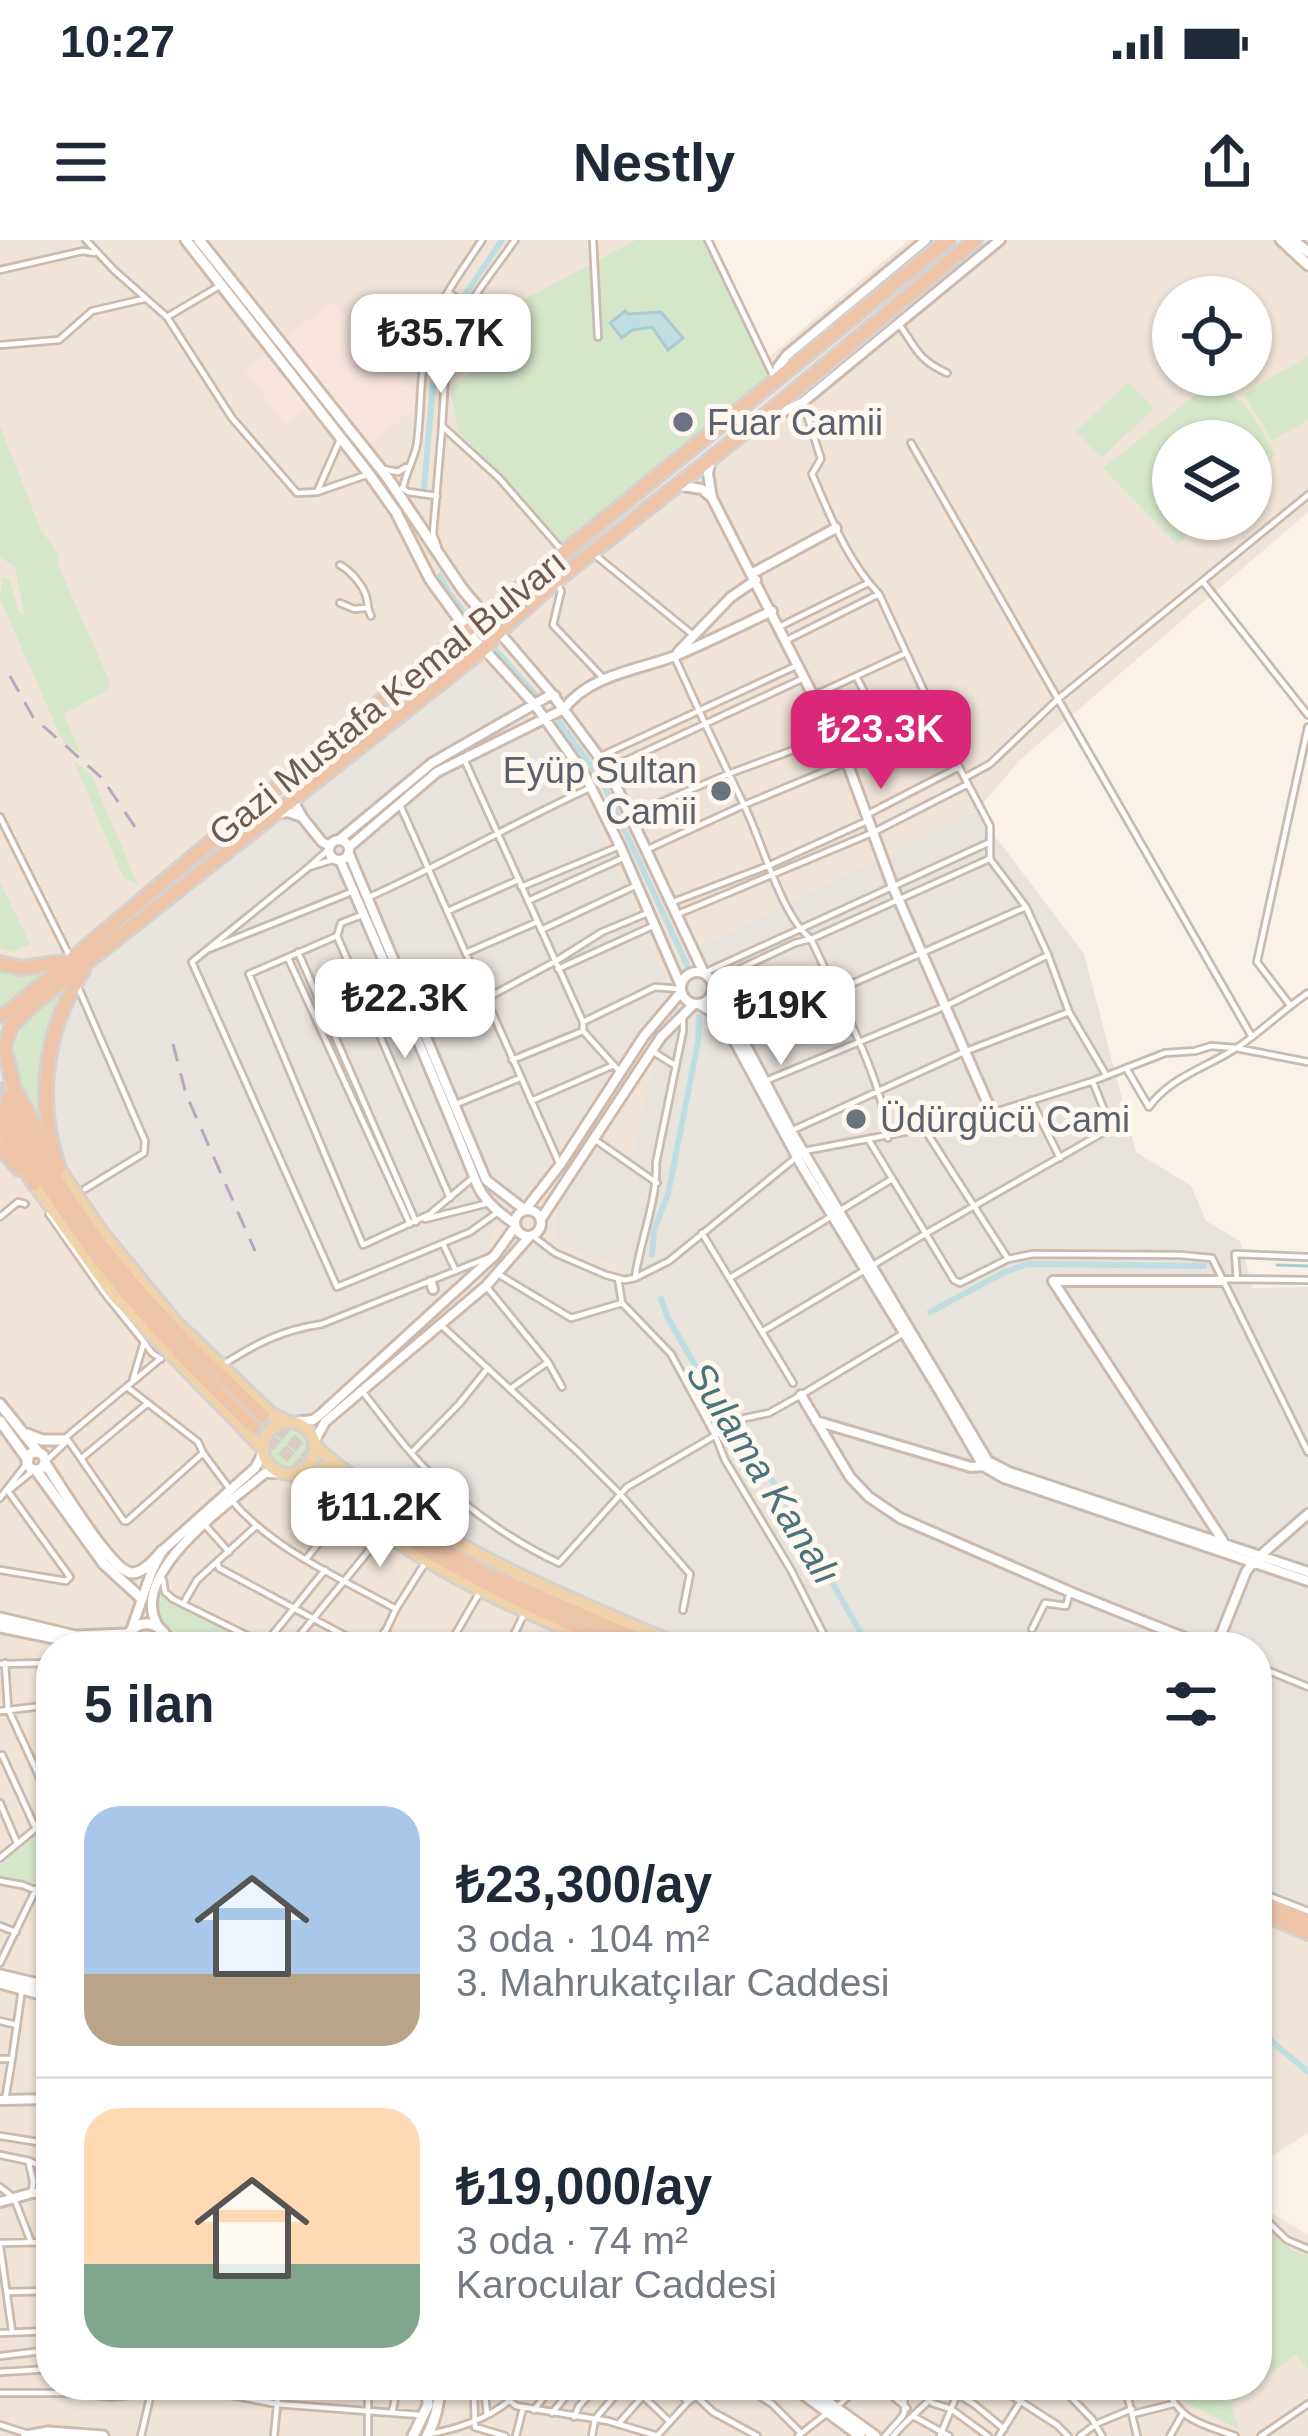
<!DOCTYPE html>
<html lang="tr">
<meta charset="utf-8">
<style>
:root{--surface:#fff;--page:#f2f2f3;--text:#1f2937;--muted:#747a83;--line:#e0e1e3;--accent:#db2777}
body{margin:0;font-family:Arial,sans-serif;background:var(--page);color:var(--text);height:100vh;display:flex;flex-direction:column;font-size:45px;white-space:nowrap}
*{box-sizing:border-box;margin:0}
p{font-size:39px;color:var(--muted)}
.icon{flex:none;width:66px;height:66px;fill:none;stroke:currentColor;stroke-width:2;stroke-linecap:round;stroke-linejoin:round}
.map{position:relative;flex:1;overflow:hidden}
.drawer{position:absolute;left:36px;top:1392px;width:1236px;height:768px;display:flex;flex-direction:column;background:var(--surface);border-radius:48px;box-shadow:0 3px 9px #0004}
.drawer>*{flex:none}
.controls{position:absolute;left:1152px;top:36px;display:grid;gap:24px}
.controls a{display:grid;place-items:center;width:120px;height:120px;border-radius:50%;background:var(--surface);box-shadow:0 3px 9px #0004;font-size:60px}
.price{position:absolute;translate:-50% -102px;padding:0 27px;border-radius:24px;background:#fff;color:#222;font-size:39px;line-height:78px;filter:drop-shadow(0 3px 6px #0008)}
.price::after{content:'';position:absolute;left:50%;top:72px;width:36px;height:27px;margin-left:-18px;background:inherit;clip-path:polygon(0 0,100% 0,50% 100%)}
.price.on{background:var(--accent);color:#fff}
ul{padding:0;list-style:none}
li{display:flex;align-items:center;gap:36px;height:300px;padding:0 48px}
li+li{border-top:3px solid var(--line)}
li span{display:grid;place-items:center;flex:none;width:336px;height:240px;border-radius:36px;color:#555}
li>.icon{margin-inline-start:auto}
span .icon{width:144px;height:144px;fill:#fffc;stroke-width:1}
li b{font-size:51px}
h2{display:flex;justify-content:space-between;align-items:center;height:144px;padding:0 48px;font-size:51px}
.status{display:flex;justify-content:space-between;align-items:center;height:84px;padding:0 60px;background:var(--surface);direction:ltr}
.status svg{height:33px;fill:currentColor}
header{display:flex;justify-content:space-between;align-items:center;height:156px;padding:0 48px;background:var(--surface);font-size:54px;font-weight:700}
.map>svg:first-child{display:block}
.residential{fill:#f0e4d8;fill-rule:evenodd}
.commercial{fill:#f8e5de}
.industrial{fill:#e9e3de}
.green{fill:#d6e6c9}
.water{fill:#c0dee1;stroke:#a7cdd2;stroke-width:3}
.lines{fill:none;stroke-linecap:round;stroke-linejoin:round}
.stream{stroke:#a7cdd2;stroke-width:3}
.canal{stroke:#c0dee1;stroke-width:6}
.trunk-tunnel{stroke:#d8ccc3;stroke-width:12;stroke-dasharray:12 6;stroke-linecap:butt}
.minor-casing{stroke:#cbbab0;stroke-width:10}
.tertiary-casing{stroke:#cbbab0;stroke-width:14}
.secondary-casing{stroke:#cdbbae;stroke-width:15}
.primary-casing{stroke:#d7d1ce;stroke-width:16}
.trunk-casing{stroke:#d7d1ce;stroke-width:18}
.minor{stroke:#fff;stroke-width:4.5}
.tertiary{stroke:#fff;stroke-width:8}
.secondary{stroke:#fff;stroke-width:9}
.primary{stroke:#f0d3aa;stroke-width:10}
.trunk{stroke:#eec4a9;stroke-width:12}
.rail{stroke:#b5a8c2;stroke-width:3;stroke-dasharray:18 12;stroke-linecap:butt}
.worship-dot{fill:#6b7280;stroke:#fdf7ef;stroke-width:4.5}
.labels{text-anchor:middle;stroke-width:10;stroke-linejoin:round;paint-order:stroke}
.worship-label{font-size:36px;fill:#5b616d;stroke:#fdf7ef;text-anchor:start}
.street-label{font-size:36px;fill:#715a50;stroke:#fdf7ef}
.water-label{font-size:39px;font-style:italic;fill:#49747b;stroke:#fdf7ef}
</style>
<div class="status"><b>10:27</b><svg viewBox="0 0 49 12"><path d="M0 12V9h3v3zM5 12V6h3v6zM10 12V3h3v9zM15 12V0h3v12zM26 1h20v11H26zM47 4h2v5h-2z"/></svg></div>
<header><svg class="icon" aria-label="menu" viewBox="0 0 24 24"><path d="M4 6h16M4 12h16M4 18h16"/></svg>Nestly<svg class="icon" aria-label="share" viewBox="0 0 24 24"><path d="M12 15V3M7 8l5-5 5 5M5 13v7h14v-7"/></svg></header>
<div class="map">
<svg width="1308" height="2196" viewBox="0 0 1308 2196">
<rect width="100%" height="100%" fill="#faf2e9"/>
<!-- residential -->
<path class="residential" d="M0 0H697L758 126 909 0H1308V272L1021 519 976 571 683 715 670 739 618 988 854 1407H51V2145H1257V1964L1308 1995V2196H0ZM1173 57H1251V135H1173ZM1173 201H1251V279H1173Z
M1257 1647 1308 1668V1893L1257 1926Z"/>
<!-- commercial -->
<path class="commercial" d="M333 61 418 159V166L350 219 309 167 285 185 245 130Z"/>
<!-- industrial -->
<path class="industrial" d="M475 429 490 430 572 526 665 737 659 768 537 941 503 977 482 1014 303 1178 272 1169 174 1069 128 1014 65 917 54 894 57 801 76 757 91 728Z
M976 571 1084 714 1136 912 1191 946 1206 981 1240 1001 1253 1048 1308 1047V1668L1257 1647V1407H698L552 1345 451 1292 371 1238 324 1201 334 1186 482 1059 531 1002 586 1032 626 1047 630 1045 625 1026 577 1010 557 998 559 959 594 906 630 930 666 757 670 739 683 715Z"/>
<!-- green -->
<path class="green" d="M636 0H703L767 130 769 143 564 312 500 235 458 191 450 149 534 85 519 62Z
M1308 116V180L1272 201 1244 154Z
M1129 142 1154 169 1101 218 1076 191Z
M1215 148C1246 153 1260 189 1276 214L1251 237V201H1173V279H1206L1177 305 1103 228 1194 156Z
M0 186 40 288 58 314V325L110 442 108 450 64 474 81 514 63 502 0 359 3 337 9 340 20 374H24L15 327 0 317Z
M73 520 91 534 138 645 123 637Z
M0 642 30 704 11 712 0 708Z
M0 726 52 728 0 769Z
M66 748 48 797 47 898 10 827C20 781 29 776 66 748Z
M267 1206a22 22 0 1 1 44 0a22 22 0 1 1-44 0Z
M156 1349 159 1355 168 1360 265 1407C252 1405 239 1401 225 1399 196 1394 172 1400 153 1371Z
M51 1582V1652L0 1637V1625Z
M1257 1978 1292 2010 1308 2015V2129L1296 2114 1257 2144Z
M1175 2145H1256L1231 2165 1240 2190 1182 2161Z"/>
<!-- water -->
<path class="water" d="M625 71 628 74 661 72 683 98 668 110 652 87 632 90 622 98 610 83Z"/>
<g class="lines">
<!-- stream -->
<path class="stream" d="M1277 1025 1308 1026"/>
<!-- canal -->
<path class="canal" d="M424 248 434 134 440 98 456 68 502 0
M440 336 449 353 471 381
M495 409 539 459
M559 482 601 539 688 727
M652 1015 654 990 668 954 698 802 699 777
M661 1059 668 1078 720 1169 736 1196 778 1248 869 1407
M930 1072 1005 1032 1028 1024 1204 1026
M1257 1789 1308 1832"/>
<!-- trunk-tunnel -->
<path class="trunk-tunnel" d="M0 842 7 857
M263 1176 334 1236
M254 1187 323 1243"/>
<defs>
<path id="minor" d="M86 0 114 30 167 77 232 178 297 253 317 252 369 234
M515 0C494 31 465 63 453 99 444 126 444 158 442 186L499 238 560 308
M593 0 598 97
M708 0 773 135
M0 30 83 11 94 13
M448 52 468 67
M167 77 221 45
M899 84C916 108 918 120 947 133
M0 105 59 100 92 71 144 59
M803 162 821 219 812 234C830 275 847 321 879 354L959 527 990 586V619L1026 667 1048 715 1069 772 1105 833
M911 203 1252 797
M383 229 398 232 406 227
M402 248 408 252 437 256
M403 249C405 233 414 220 417 204 422 166 419 127 430 91 440 58 464 28 482 0
M317 252 339 202
M438 307 433 294 442 188
M595 315 693 395
M340 325C351 331 365 347 367 360 368 366 368 371 371 376
M556 341 561 351 553 385 604 439
M1204 343 1308 475
M340 363 354 369 366 368
M779 387 868 343
M787 400 879 354
M675 418C697 467 720 516 744 565 762 601 781 676 811 699 837 757 883 837 888 898
M856 436 889 500
M813 456 906 413
M601 516 798 425
M464 519 583 782
M608 529 804 438
M966 537 990 524 1058 459 1308 255
M400 565 560 925
M633 574 728 534 834 495
M868 574 959 527
M0 577 69 715
M648 609 744 565 847 522 934 475
M335 619 309 627 192 722 337 1047 470 992 498 972
M311 625 329 609
M521 647 620 606
M367 658C444 624 515 582 592 547
M528 661 625 617
M673 662 770 625 867 581
M448 671 518 640
M678 674 872 593 968 544
M362 675 341 683 337 696 249 734 363 1005 430 974 475 936
M541 690 637 645
M337 696 450 958
M209 709 354 651
M298 712 416 982
M466 713 537 682
M288 718 410 984
M558 729 655 685
M704 733 988 603
M78 747 145 901 144 913 85 949
M713 747 718 739 795 703 811 699 989 619
M1290 765 1257 722 1308 487
M422 787 485 759 556 721 602 692 650 672
M584 792 620 832
M740 793 1026 667
M652 811 676 826
M512 820 583 791V782L655 747 680 749
M1126 828 1149 867C1170 837 1208 827 1238 807 1262 791 1284 769 1308 753
M763 842 946 766 1048 715
M1031 860 1060 918
M531 861 614 825
M454 865 520 838
M793 890 964 812 1069 772
M927 893 1008 1019
M594 899 657 943
M870 902 954 1040 960 1043 1008 1019 1033 1014 1180 1015 1212 1018 1308 1212
M841 970 892 939
M49 974 103 1051 144 1102 133 1139
M0 977 18 962 25 964
M425 979 489 963
M702 993 793 1143
M533 996 555 1013 606 1035 625 1040 635 1038 669 1021 804 911 973 879 1093 841 1165 813 1195 811 1211 806 1236 808 1308 822
M443 1004 456 1031
M498 1034 571 1078 622 1063
M618 1038 622 1063 671 1114 715 1195 725 1220 791 1330 830 1407
M635 1038C640 1001 658 958 656 923L683 791V775
M730 1038 832 976
M1222 1039 1308 1040
M1237 1039 1235 1014 1308 1017
M486 1046 548 1122 562 1147
M441 1085 578 1212 620 1254 690 1334 683 1370
M763 1091 925 994 1104 892 1110 885 1093 842
M144 1102 152 1113 161 1119
M224 1124C257 1103 282 1090 322 1084L490 1017
M127 1147 198 1202 203 1213 229 1248
M510 1149 548 1122
M362 1151C385 1180 408 1213 435 1238 472 1272 514 1302 559 1323L627 1247 745 1178 769 1173 801 1155 904 1093
M65 1198 160 1119
M68 1200 124 1281H127L203 1213
M412 1212 459 1164 488 1128
M83 1217 148 1163
M45 1222 67 1201
M8 1251 35 1229
M0 1258 28 1222
M232 1261C274 1310 340 1338 396 1369
M205 1285 229 1312
M307 1318 335 1282
M217 1322 219 1328 366 1407
M0 1330 66 1341 70 1337 8 1251
M163 1340 165 1352 173 1359 270 1407
M183 1364 197 1340 255 1287
M1032 1389 1045 1363 1066 1366 1070 1352
M384 1392 406 1407
M167 1395 191 1403 242 1407
M265 1404 325 1330
M290 1407 381 1296
M378 1407 396 1369 425 1323
M438 1407 446 1398 452 1399
M448 1407 481 1350
M508 1407 524 1374
M561 1407 564 1389
M711 1407H725
M5 1423 8 1469 51 1562
M0 1424 51 1423
M1257 1426 1308 1447
M43 1465 51 1486
M0 1471 51 1465
M2 1515 36 1589
M0 1563 17 1603
M0 1618 51 1576
M0 1641 22 1645 51 1656
M1257 1651 1308 1671
M0 1686 16 1692
M0 1723 36 1649
M0 1781 17 1785
M0 1819H12L22 1749
M5 1860 12 1819
M0 1896 51 1904
M0 1915 29 1921 51 1930
M29 1923 33 1941 32 1953
M0 1947 14 1958 31 2002
M38 1953 50 1976
M1257 1971 1287 2000 1308 2009
M0 2003 51 2002
M0 2006 12 2091
M9 2052 51 2051
M0 2093 51 2091
M0 2116 51 2110
M0 2132 51 2129
M87 2145 100 2153
M470 2145 474 2156 475 2187 505 2196
M484 2145 487 2175
M503 2145 504 2156 516 2166 608 2181 658 2196
M672 2145 688 2162
M743 2145 772 2164 801 2193
M879 2145 907 2168
M944 2145 975 2165 1004 2189
M995 2145 1057 2185 1068 2196
M1059 2145 1092 2179 1102 2196
M1125 2145 1137 2196
M1165 2145C1180 2182 1200 2183 1235 2196
M157 2148 183 2146 277 2164 419 2175
M0 2153H77L111 2157 151 2153
M695 2155 713 2172 757 2196
M508 2160 522 2145
M932 2163 951 2169 988 2196
M835 2169 860 2145
M534 2170 553 2145
M392 2173 398 2145
M552 2173 575 2145
M1133 2174 1173 2164
M913 2176 949 2196
M574 2177 579 2166 598 2145
M620 2182 643 2156 670 2182
M0 2185 25 2193
M428 2194C455 2190 487 2179 509 2161
M141 2196 151 2153 157 2145
M274 2196 279 2145
M368 2196V2145
M516 2196 523 2168
M592 2196 595 2179 624 2145
M657 2196 688 2162 711 2145
M798 2196 826 2174
M885 2196C909 2168 905 2181 903 2145
M893 2196C909 2177 928 2164 944 2145
M940 2196 956 2157
M999 2196 1031 2145
M1080 2196 1096 2184 1132 2169
M1170 2196 1182 2175
M1261 2196 1308 2164"/>
<path id="tertiary" d="M775 140 778 127 787 115 926 0
M764 181 803 162 1000 0
M710 223 708 234 712 258 847 522 893 647 992 873
M682 246 702 249 711 257
M753 333 836 288
M499 392 552 454 608 529 704 733
M484 409 535 465 585 535 620 606 681 746
M678 412 731 357 756 340
M281 573 288 572 302 577 295 564V557
M302 577 322 602 330 606
M329 610a10 10 0 1 1 20 0a10 10 0 1 1-20 0Z
M339 600 432 523 552 454 555 456
M349 607 437 532 564 469C589 435 638 430 675 416 708 402 740 386 772 371
M349 614 486 940 525 970 560 925 644 796 681 752
M340 620C387 728 434 835 477 944 484 961 500 974 515 984
M681 748a16 16 0 1 1 32 0a16 16 0 1 1-32 0Z
M712 754 723 765 740 794 791 891 988 1221 1009 1232 1308 1332
M699 764 715 774 728 789 803 928 939 1150 983 1226
M515 983a13 13 0 1 1 26 0a13 13 0 1 1-26 0Z
M541 979 661 797 694 764
M1053 1041 1223 1301
M1054 1041H1223
M431 1042 433 1049
M801 1155 850 1237 869 1257 900 1278 1075 1354 1208 1407
M816 1181 971 1227 983 1226 1004 1238 1308 1341
M294 1182 313 1180 321 1174 495 1015 515 987
M314 1202 325 1182 486 1046 529 997
M158 1386C126 1334 229 1263 265 1233H280
M132 1388 151 1333 162 1311 255 1228 263 1213
M1216 1407 1246 1332 1253 1322 1308 1274
M0 1860 51 1859
M0 1962 32 1953H51"/>
<path id="secondary" d="M186 0 369 234 396 272 430 339 475 401 484 409
M199 0 387 237 463 350 499 392
M1281 0 1308 25
M1293 0 1308 12
M0 1164 39 1213
M0 1181 28 1220
M27 1194 42 1200H62
M27 1221a9 9 0 1 1 18 0a9 9 0 1 1-18 0Z
M45 1223C59 1243 111 1332 132 1333 144 1333 155 1319 162 1311
M36 1230 104 1324 142 1359
M0 1378 75 1396 126 1394
M0 1387 98 1407
M122 1407C131 1376 162 1376 171 1407
M0 1735 51 1747
M0 1743 51 1757
M791 2145 860 2196
M804 2145 875 2196
M26 2196 48 2192 103 2196
M413 2196 428 2165 427 2145
M427 2196C436 2179 440 2164 439 2145"/>
<path id="primary" d="M59 928 102 992 176 1082 272 1174 287 1181
M34 944 114 1056 263 1209
M263 1208a26 26 0 1 1 52 0a26 26 0 1 1-52 0Z
M314 1204C334 1224 357 1239 380 1255 475 1320 580 1363 685 1407
M289 1234C334 1251 380 1293 422 1318 480 1354 544 1380 607 1407
M315 1245C313 1231 323 1224 336 1224"/>
<path id="trunk" d="M0 723 21 728 64 722
M0 776 10 771 312 517 948 0
M5 806 11 787 30 767 484 409 499 392 556 341 755 184 975 0
M5 810 14 848 49 911
M7 857C40 913 73 970 114 1021 159 1077 211 1127 263 1176
M0 868C31 919 61 969 97 1016 144 1078 198 1134 254 1187
M0 884 34 944
M0 907 19 929
M59 928C35 861 45 790 83 731
M334 1236 418 1295 487 1334 656 1407
M326 1245C419 1312 519 1365 626 1407
M1257 1660 1308 1681
M1257 1671 1308 1693"/>
</defs>
<!-- minor casing -->
<use href="#minor" class="minor-casing"/>
<!-- tertiary casing -->
<use href="#tertiary" class="tertiary-casing"/>
<!-- secondary casing -->
<use href="#secondary" class="secondary-casing"/>
<!-- primary casing -->
<use href="#primary" class="primary-casing"/>
<!-- trunk casing -->
<use href="#trunk" class="trunk-casing"/>
<!-- minor -->
<use href="#minor" class="minor"/>
<!-- tertiary -->
<use href="#tertiary" class="tertiary"/>
<!-- secondary -->
<use href="#secondary" class="secondary"/>
<!-- primary -->
<use href="#primary" class="primary"/>
<!-- trunk -->
<use href="#trunk" class="trunk"/>
<!-- rail -->
<path class="rail" d="M10 436 33 477 102 538 137 590
M173 804 186 854 255 1011"/>
</g>
<!-- markers -->
<g class="worship-dot">
<circle cx="683" cy="182" r="12"/>
<circle cx="721" cy="551" r="12"/>
<circle cx="856" cy="879" r="12"/>
</g>
<g class="labels">
<!-- worship labels -->
<g class="worship-label">
<text x="707" y="195">Fuar Camii</text>
<text x="697" y="543" text-anchor="end">Eyüp Sultan<tspan x="697" dy="41">Camii</tspan></text>
<text x="880" y="892">Üdürgücü Cami</text>
</g>
<!-- street labels -->
<g class="street-label">
<text transform="translate(387 457) rotate(-39)" y="13">Gazi Mustafa Kemal Bulvarı</text>
</g>
<!-- water labels -->
<g class="water-label">
<text transform="translate(764 1233) rotate(58)" y="14">Sulama Kanalı</text>
</g>
</g>
</svg>
<div class="controls">
<a><svg class="icon" aria-label="locate" viewBox="0 0 24 24"><circle cx="12" cy="12" r="6"/><path d="M12 2v4M12 18v4M2 12h4M18 12h4"/></svg></a>
<a><svg class="icon" aria-label="layers" viewBox="0 0 24 24"><path d="M12 4l9 5-9 5-9-5zM3 14l9 5 9-5"/></svg></a>
</div>
<b class="price" style="left:441px;top:156px">₺35.7K</b>
<b class="price on" style="left:881px;top:552px">₺23.3K</b>
<b class="price" style="left:405px;top:821px">₺22.3K</b>
<b class="price" style="left:781px;top:828px">₺19K</b>
<b class="price" style="left:380px;top:1330px">₺11.2K</b>
<section class="drawer">
<h2>5 ilan<svg class="icon" aria-label="filters" viewBox="0 0 24 24"><path d="M4 7h16M4 17h16"/><circle cx="9" cy="7" r="2"/><circle cx="15" cy="17" r="2"/></svg></h2>
<ul>
<li><span style="background:linear-gradient(#a9c7e8 70%,#b9a48a 0)"><svg class="icon" aria-label="home" viewBox="0 0 24 24"><path d="M3 11l9-7 9 7M6 9v11h12V9"/></svg></span><div><b>₺23,300/ay</b><p>3 oda · 104 m²</p><p>3. Mahrukatçılar Caddesi</p></div></li>
<li><span style="background:linear-gradient(#ffd9b3 65%,#7fa58c 0)"><svg class="icon" aria-label="home" viewBox="0 0 24 24"><path d="M3 11l9-7 9 7M6 9v11h12V9"/></svg></span><div><b>₺19,000/ay</b><p>3 oda · 74 m²</p><p>Karocular Caddesi</p></div></li>
</ul>
</section>
</div>
